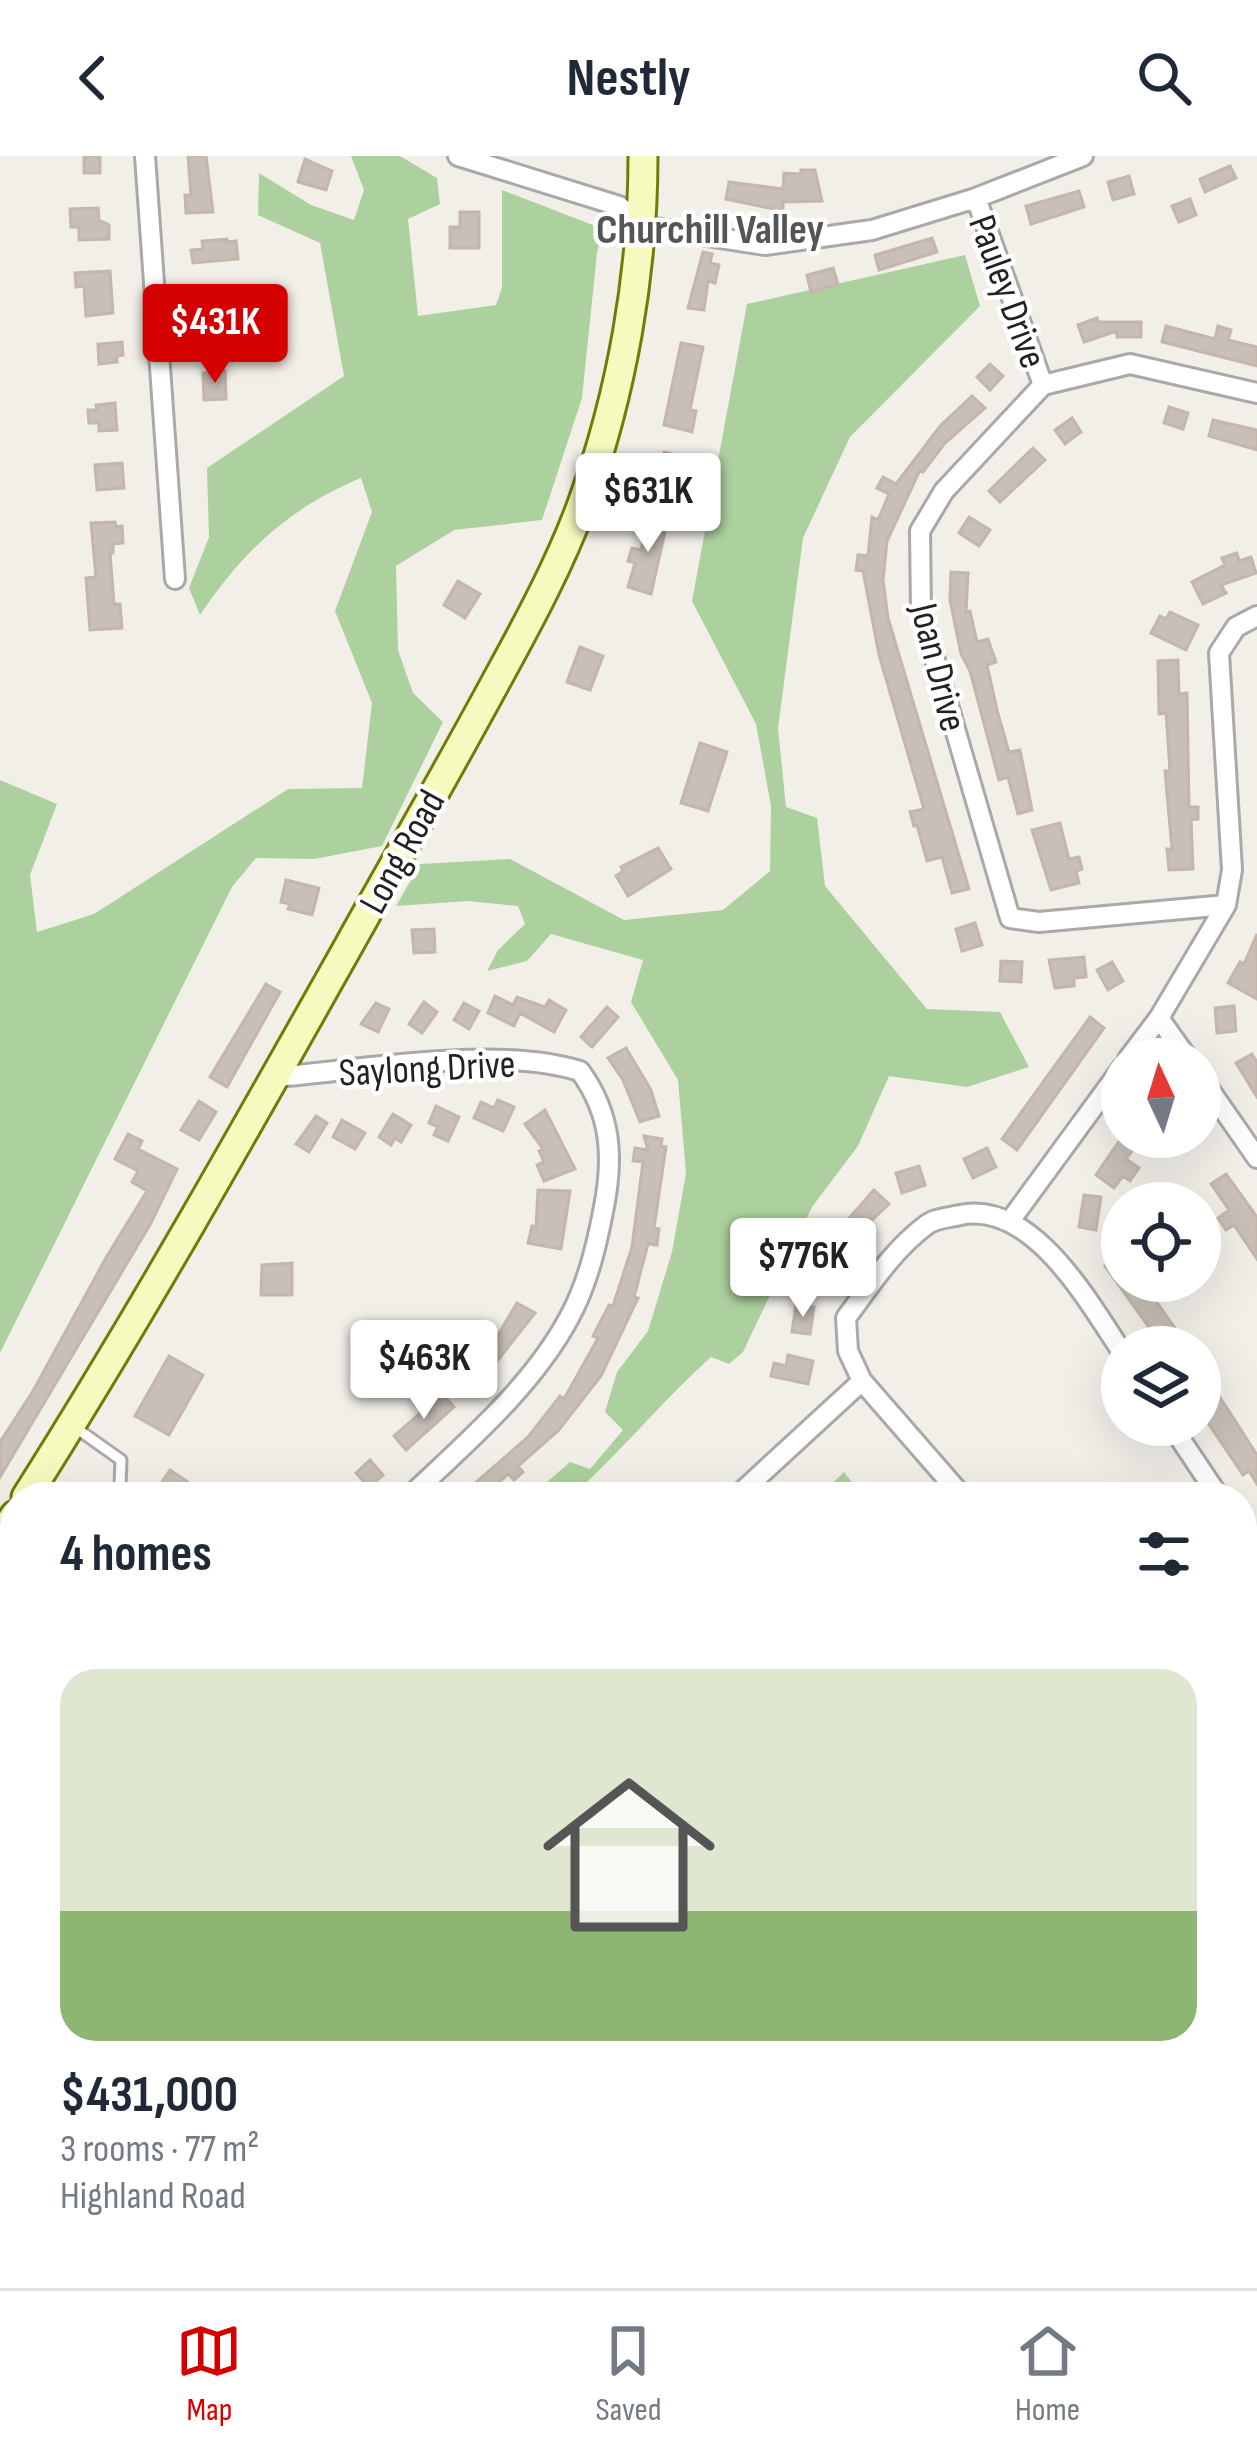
<!DOCTYPE html>
<meta charset="utf-8">
<style>
:root{--surface:#fff;--page:#f2f2f3;--text:#1f2937;--muted:#747a83;--line:#e0e1e3;--accent:#d40000}
body{margin:0;font-family:"Sofia Sans Condensed",sans-serif;background:var(--page);color:var(--text);height:100vh;display:flex;flex-direction:column;font-size:45px;white-space:nowrap}
*{box-sizing:border-box;margin:0}
p{font-size:39px;color:var(--muted)}
.icon{flex:none;width:66px;height:66px;fill:none;stroke:currentColor;stroke-width:2;stroke-linecap:round;stroke-linejoin:round}
.map{position:relative;flex:1;overflow:hidden}
.panel{position:absolute;left:0px;top:1326px;width:1257px;height:807px;display:flex;flex-direction:column;background:var(--surface);border-radius:48px 48px 0 0;box-shadow:0 12px 48px #0002}
.panel>*{flex:none}
.needle{width:78px;rotate:356deg}
.buttons{position:absolute;left:1101px;top:882px;display:grid;gap:24px}
.buttons a{display:grid;place-items:center;width:120px;height:120px;border-radius:50%;background:var(--surface);box-shadow:0 12px 48px #0002;font-size:60px}
.price{position:absolute;translate:-50% -102px;padding:0 27px;border-radius:12px;background:#fff;color:#222;font-size:39px;line-height:78px;filter:drop-shadow(0 3px 6px #0008)}
.price::after{content:'';position:absolute;left:50%;top:72px;width:36px;height:27px;margin-left:-18px;background:inherit;clip-path:polygon(0 0,100% 0,50% 100%)}
.price.selected{background:var(--accent);color:#fff}
ul{padding:0;list-style:none}
li{display:grid;align-content:center;gap:24px;height:636px;padding:0 60px}
li+li{border-top:3px solid var(--line)}
li span{display:grid;place-items:center;height:372px;border-radius:36px;color:#555}
li>.icon{margin-inline-start:auto}
span .icon{width:216px;height:216px;fill:#fffc;stroke-width:1}
li b{font-size:51px}
h2{display:flex;justify-content:space-between;align-items:center;height:144px;padding:0 60px;font-size:51px}
header{display:flex;justify-content:space-between;align-items:center;height:156px;padding:0 60px;background:var(--surface);font-size:54px;font-weight:700}
.tab-bar{display:flex;justify-content:space-around;align-items:center;height:168px;border-top:3px solid var(--line);background:var(--surface);font-size:33px;color:var(--muted)}
.tab-bar a{display:grid;justify-items:center;gap:6px}
.tab-bar .selected{color:var(--accent)}
.map>svg:first-child{display:block}
.forest{fill:#add19e}
.building{fill:#c7bfb8;stroke:#c4b6ab;stroke-width:3}
.lines{fill:none;stroke-linecap:round;stroke-linejoin:round}
.lane-casing{stroke:#a9a9a9;stroke-width:15}
.street-casing{stroke:#a9a9a9;stroke-width:24}
.secondary-casing{stroke:#707d05;stroke-width:33}
.lane{stroke:#fff;stroke-width:9}
.street{stroke:#fff;stroke-width:18}
.secondary{stroke:#f7fabf;stroke-width:27}
.labels{text-anchor:middle;stroke-width:9;stroke-linejoin:round;paint-order:stroke}
.street-label{font-size:39px;fill:#222;stroke:#fff}
.neighbourhood-label{font-size:42px;font-weight:bold;fill:#555;stroke:#fff}
</style>
<header><svg class="icon" aria-label="back" viewBox="0 0 24 24"><path d="M15 5l-7 7 7 7"/></svg>Nestly<svg class="icon" aria-label="search" viewBox="0 0 24 24"><circle cx="10" cy="10" r="6"/><path d="M15 15l6 6"/></svg></header>
<div class="map">
<svg width="1257" height="2132" viewBox="0 0 1257 2132">
<rect width="100%" height="100%" fill="#f2efe9"/>
<!-- forest -->
<path class="forest" d="M351 0H400L437 22 440 48 408 63 418 160 496 149 502 131V34L603 73 597 97 582 242 542 364 454 374 396 410 398 494 413 537 443 566 382 690 314 703 256 702 232 731 0 1197V624L57 648 30 719 37 776 94 758 288 633 362 632 372 547 335 455 372 356 361 322C289 352 244 394 200 459L189 432 209 381 207 312 344 220 320 87 258 59 259 17 311 49 354 64 364 34Z
M965 99 980 150 850 281 803 382 778 572 786 651 817 662 825 730 927 853 1000 856 1029 911 967 931 889 920 858 990 812 1051 743 1196 729 1208 711 1201C662 1245 621 1296 571 1341H530L570 1306 590 1313 623 1274 605 1256 617 1216 648 1175 672 1096 686 1017 678 924 631 846 643 804 551 778 527 805 487 815 498 794 525 768 518 750 468 745 396 750 420 708 510 703 624 764 723 754 770 715 771 650 756 568 692 445 747 148Z
M844 1316 863 1341H818Z
M1257 1499V1692L1242 1693V1506Z
M1257 1759V1995L1242 1965V1760Z"/>
<!-- building -->
<path class="building" d="M84 0H100V17H84Z
M188 0H206L213 56 186 57 185 39H191Z
M305 3 332 15 326 34 298 26Z
M1230 10 1236 22 1205 36 1200 23Z
M801 14H815L822 45 783 46V55L726 43 729 26 783 33 784 17 801 18Z
M1129 20 1134 38 1113 44 1108 26Z
M1079 35 1084 51 1031 68 1026 50Z
M1190 43 1196 59 1179 66 1172 50Z
M98 52 99 64 109 69V83L79 84V71H71L70 53Z
M460 56H479V92H450V71H460Z
M932 82 937 96 879 114 875 99Z
M227 83V86L236 85 238 103 193 107 191 94 203 93 202 85Z
M703 96 712 98 710 107 719 109 715 127 708 125 704 154 688 152Z
M833 112 838 128 811 136 807 119Z
M110 115 113 157 86 160 84 130 76 131 75 117Z
M221 144 223 170 200 172 198 146Z
M1097 162 1098 166H1141V181H1117V175L1084 186 1078 169Z
M1166 170 1215 183 1218 170 1231 174 1228 184 1257 191V210L1162 186Z
M122 186 123 199 117 200V206L99 208 98 188Z
M681 187 703 191 690 254 696 255 692 276 664 269Z
M990 208 1003 220 990 234 977 221Z
M225 215 226 243 204 244 203 217Z
M972 240 985 252 945 287 923 316 920 314 887 385 883 424 888 462 969 733 952 737 942 701 927 705 917 669 914 670 910 656 924 653 879 499 863 415 856 414 858 399 868 400 872 361 878 364 889 338 877 332 883 321 896 328 941 269Z
M115 247 117 274 99 275V267H89L88 254H97L96 249Z
M1169 251 1188 257 1183 273 1164 267Z
M1072 262 1081 276 1065 288 1055 274Z
M1213 264 1257 274V294L1209 280Z
M1033 292 1045 304 1000 346 989 335Z
M664 296 687 302 682 323 659 317Z
M122 307 124 332 97 334 95 309Z
M650 357 668 362 651 438 628 431 635 407 628 405 632 392 641 394Z
M969 361 990 374 979 390 959 377Z
M115 366 116 371 122 370 123 387 113 388V397H110L114 448H120L122 472 90 474 86 422 96 421 91 367Z
M1237 397 1239 405 1251 401 1256 417 1221 429 1226 437 1203 448 1192 426 1225 409 1222 402Z
M951 416 968 417 966 456 970 455 977 486 988 483 996 506 987 509 998 558 1009 596 1020 594 1032 654 1018 658 1008 621 999 624 970 515 961 498 950 444Z
M458 425 480 438 465 462 444 449Z
M1170 456 1198 469 1186 494 1151 477 1160 460 1166 463Z
M580 491 603 500 590 534 567 526Z
M1178 504 1179 538 1187 537 1189 651H1198V663L1191 664 1193 713 1169 714 1167 693H1172L1165 615H1170L1166 557 1159 558 1158 505Z
M700 587 727 596 708 655 681 647Z
M1060 667 1069 703 1079 701 1082 713 1076 715 1079 727 1051 734 1032 674Z
M658 692 671 713 628 740 616 720 623 715 621 711Z
M286 724 319 732 312 759 288 753 290 748 281 746Z
M975 767 982 789 962 795 956 773Z
M434 773 435 796 414 797 412 774Z
M1257 778V843L1228 827 1240 806 1244 808Z
M1084 801 1086 821 1074 822V830L1055 832 1049 804Z
M1001 805 1022 806 1021 826 1000 825Z
M1112 806 1123 825 1108 834 1097 814Z
M266 828 280 836 227 931 210 921Z
M495 840 513 849 517 841 545 851 549 844 566 854 554 876 520 857 514 870 488 857Z
M424 846 437 856 422 877 409 868Z
M376 847 389 853 378 876 361 868Z
M464 847 479 855 469 873 454 864Z
M1234 850 1236 875 1217 877 1215 852Z
M607 851 618 861 592 891 581 881Z
M1090 861 1104 872 1017 994 1002 983Z
M626 892 651 934 659 960 640 966 623 924 608 902Z
M1252 898 1257 906V941L1236 907Z
M498 944 514 951 503 975 474 962 481 946 494 952Z
M199 945 216 956 199 984 181 974Z
M436 950 459 961 448 985 434 979 438 971 429 967Z
M545 954 575 1013 544 1025 537 1009 544 1006 539 995 543 993 525 968Z
M393 958 411 969 401 986 395 982 391 989 379 981Z
M316 960 327 967 309 996 296 988Z
M342 964 365 977 355 993 333 981Z
M128 978 142 985 138 993 177 1013 151 1067 0 1321V1286L33 1235 107 1100 147 1035 132 1026 138 1015 115 1003Z
M644 980 662 983 661 990 666 991 654 1072 659 1073 657 1089 648 1088 634 1141 638 1142 601 1220 558 1275 518 1310 523 1316 514 1324 508 1318 483 1341H459L528 1281 560 1240 564 1243 598 1182 593 1180 609 1149 613 1150 632 1091 643 1006 633 1005 635 992 648 994Z
M1122 981H1142L1126 1003 1139 1012 1130 1025 1123 1020 1114 1032 1096 1019Z
M987 992 996 1011 973 1022 964 1003Z
M919 1010 925 1029 902 1037 896 1017Z
M1226 1018 1257 1061V1103L1234 1069 1226 1074 1218 1062 1229 1054 1211 1028Z
M538 1034 570 1035 561 1093 528 1087 532 1070 536 1071Z
M874 1034 889 1048 870 1066 821 1134 798 1119 806 1109 814 1114 844 1068Z
M1084 1039 1101 1041 1096 1074 1079 1071Z
M1122 1098V1125H1142L1188 1191H1156L1148 1180 1153 1177 1105 1110Z
M292 1107V1139H261L262 1109Z
M517 1147 535 1157 474 1234 461 1222 480 1202 472 1196 489 1173 498 1179Z
M796 1149 814 1151 810 1178 792 1176Z
M788 1199 813 1205 808 1228 771 1220 774 1207 786 1210Z
M169 1200 203 1219 169 1279 135 1260Z
M1200 1210 1257 1299V1328L1249 1315 1243 1319 1200 1255Z
M442 1238 454 1251 406 1294 394 1280Z
M370 1304 383 1319 369 1331 356 1317Z
M170 1314 192 1329 184 1341H152Z
M15 1462V1504L0 1523V1482Z
M1257 1478V1511L1242 1516V1483Z
M0 1589 15 1601V1631L0 1619Z
M1242 2041 1257 2071V2112L1242 2083Z
M939 2118H946L953 2132H912Z
M1026 2118H1048L1053 2132H1034Z
M1177 2118H1182L1189 2132H1151Z"/>
<g class="lines">
<defs>
<path id="lane" d="M76 1272 121 1304 120 1330 110 1341"/>
<path id="street" d="M145 0 175 423
M458 0 619 50 643 70 765 89 872 74 976 42 1083 0
M976 42 1043 229
M1226 749 1039 766 1010 762 921 456 920 375 944 335 1043 229 1130 208 1257 237
M1159 862 1188 903
M1128 903 1159 862 1226 749 1232 714 1219 497 1236 471 1257 460
M1200 920 1257 1002
M275 921C363 914 497 889 580 915 612 959 614 1003 603 1056 596 1092 587 1129 569 1162 532 1231 466 1287 409 1341
M1010 1065 1122 912
M1171 1269 1219 1341
M736 1341 862 1225
M963 1341 862 1225 848 1195 846 1162C870 1130 892 1095 925 1070 934 1062 948 1062 960 1059 1032 1044 1088 1145 1122 1196
M1242 1376 1257 1399
M416 2118 428 2132
M984 2118 991 2132
M1218 2118 1225 2132
M452 2132 462 2118"/>
<path id="secondary" d="M26 1341C140 1161 244 976 348 791 398 701 450 611 499 520 529 465 560 408 582 348 622 237 643 117 643 0
M0 1382 15 1359"/>
</defs>
<!-- lane casing -->
<use href="#lane" class="lane-casing"/>
<!-- street casing -->
<use href="#street" class="street-casing"/>
<!-- secondary casing -->
<use href="#secondary" class="secondary-casing"/>
<!-- lane -->
<use href="#lane" class="lane"/>
<!-- street -->
<use href="#street" class="street"/>
<!-- secondary -->
<use href="#secondary" class="secondary"/>
</g>
<g class="labels">
<!-- street labels -->
<g class="street-label">
<text transform="translate(1009 135) rotate(70)" y="14">Pauley Drive</text>
<text transform="translate(940 511) rotate(76)" y="14">Joan Drive</text>
<text transform="translate(401 695) rotate(-61)" y="14">Long Road</text>
<text transform="translate(427 911) rotate(-3)" y="14">Saylong Drive</text>
</g>
<!-- neighbourhood labels -->
<g class="neighbourhood-label">
<text x="710" y="87">Churchill Valley</text>
</g>
</g>
</svg>
<div class="buttons">
<a><svg class="needle" viewBox="-14 -14 28 28"><path d="M0-13l5 13h-10z" fill="#e53935"/><path d="M0 13l5-13h-10z" fill="#747a83"/></svg></a>
<a><svg class="icon" aria-label="locate" viewBox="0 0 24 24"><circle cx="12" cy="12" r="6"/><path d="M12 2v4M12 18v4M2 12h4M18 12h4"/></svg></a>
<a><svg class="icon" aria-label="layers" viewBox="0 0 24 24"><path d="M12 4l9 5-9 5-9-5zM3 14l9 5 9-5"/></svg></a>
</div>
<b class="price selected" style="left:215px;top:230px">$431K</b>
<b class="price" style="left:648px;top:399px">$631K</b>
<b class="price" style="left:803px;top:1164px">$776K</b>
<b class="price" style="left:424px;top:1266px">$463K</b>
<section class="panel">
<h2>4 homes<svg class="icon" aria-label="filters" viewBox="0 0 24 24"><path d="M4 7h16M4 17h16"/><circle cx="9" cy="7" r="2"/><circle cx="15" cy="17" r="2"/></svg></h2>
<ul>
<li><span style="background:linear-gradient(#dfe7d0 65%,#8fb573 0)"><svg class="icon" aria-label="home" viewBox="0 0 24 24"><path d="M3 11l9-7 9 7M6 9v11h12V9"/></svg></span><div><b>$431,000</b><p>3 rooms · 77 m²</p><p>Highland Road</p></div></li>
</ul>
</section>
</div>
<nav class="tab-bar">
<a class="selected"><svg class="icon" aria-label="map" viewBox="0 0 24 24"><path d="M3 6l6-2 6 2 6-2v14l-6 2-6-2-6 2zM9 4v14M15 6v14"/></svg>Map</a>
<a><svg class="icon" aria-label="saved" viewBox="0 0 24 24"><path d="M7 4h10v16l-5-4-5 4z"/></svg>Saved</a>
<a><svg class="icon" aria-label="home" viewBox="0 0 24 24"><path d="M3 11l9-7 9 7M6 9v11h12V9"/></svg>Home</a>
</nav>
